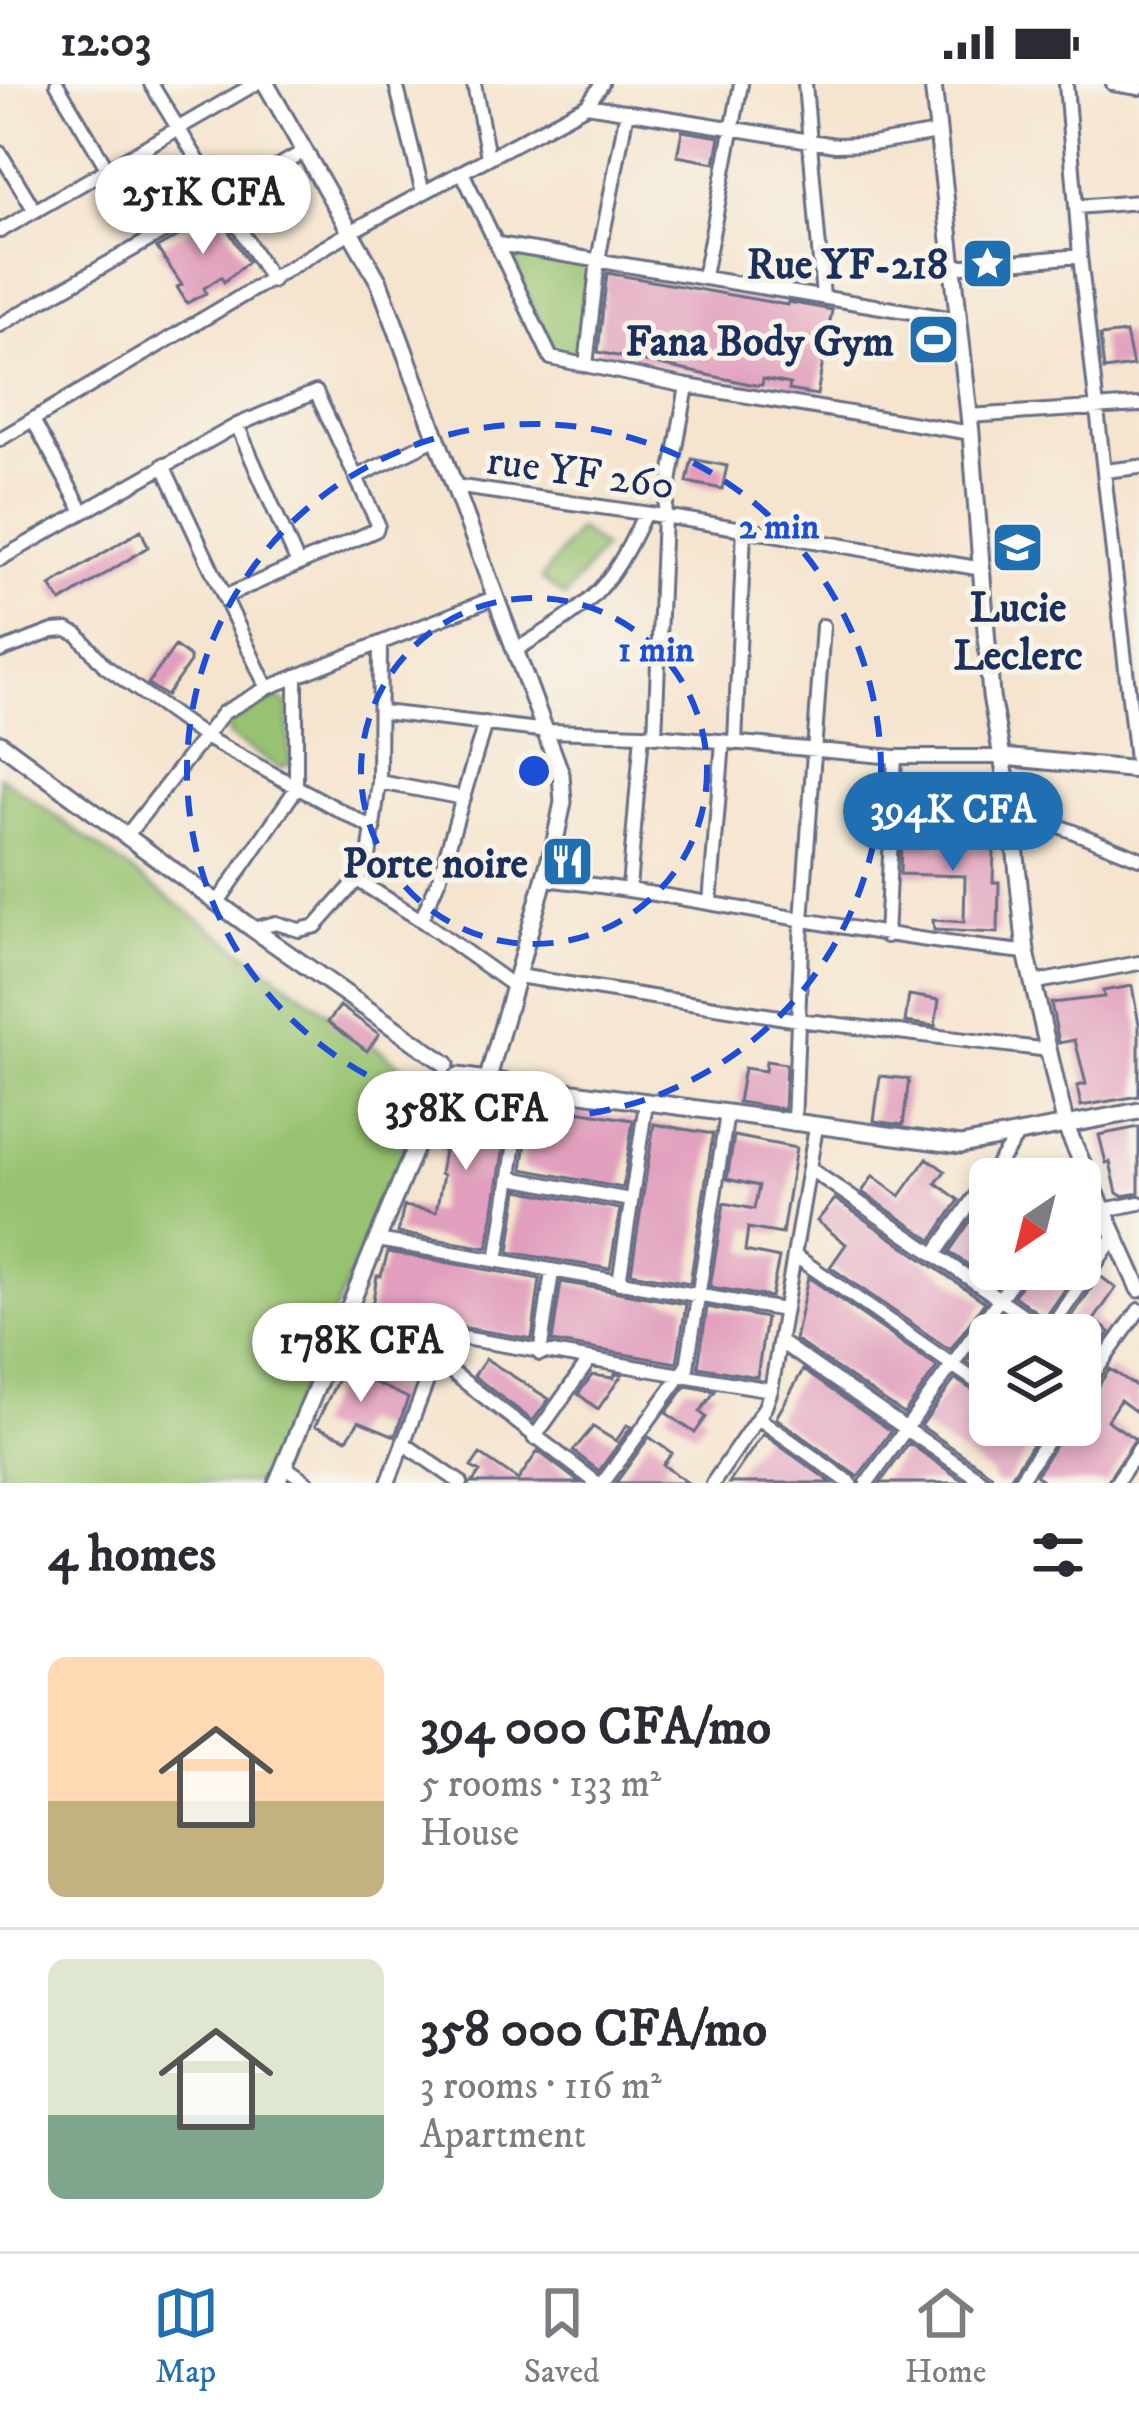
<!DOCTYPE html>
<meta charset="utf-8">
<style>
:root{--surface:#fff;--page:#f2f2f3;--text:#2b2b33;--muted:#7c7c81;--line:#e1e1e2;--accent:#1f6fb2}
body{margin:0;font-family:"IM FELL DW Pica",serif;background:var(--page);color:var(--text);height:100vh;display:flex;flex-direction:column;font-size:45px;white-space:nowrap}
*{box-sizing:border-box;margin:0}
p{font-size:39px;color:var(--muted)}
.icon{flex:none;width:66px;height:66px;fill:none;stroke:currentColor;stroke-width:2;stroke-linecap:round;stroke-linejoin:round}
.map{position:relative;height:1399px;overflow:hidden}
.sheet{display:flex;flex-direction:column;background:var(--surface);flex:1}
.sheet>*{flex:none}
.needle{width:78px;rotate:215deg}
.buttons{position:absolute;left:969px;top:1074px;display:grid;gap:24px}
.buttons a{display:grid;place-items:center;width:132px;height:132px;border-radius:18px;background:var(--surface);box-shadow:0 6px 18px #0003;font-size:60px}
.price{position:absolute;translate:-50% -102px;padding:0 27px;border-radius:42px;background:#fff;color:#222;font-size:39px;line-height:78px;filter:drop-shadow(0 3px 6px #0008)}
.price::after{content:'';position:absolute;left:50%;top:72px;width:36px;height:27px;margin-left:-18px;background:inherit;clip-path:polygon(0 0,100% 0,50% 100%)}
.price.active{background:var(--accent);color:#fff}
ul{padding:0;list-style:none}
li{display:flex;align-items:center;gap:36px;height:300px;padding:0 48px}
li+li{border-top:3px solid var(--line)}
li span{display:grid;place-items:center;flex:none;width:336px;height:240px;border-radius:18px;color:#555}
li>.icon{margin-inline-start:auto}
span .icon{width:144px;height:144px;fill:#fffc;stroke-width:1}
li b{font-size:51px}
h2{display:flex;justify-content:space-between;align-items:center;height:144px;padding:0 48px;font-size:51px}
.status{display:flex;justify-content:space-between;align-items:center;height:84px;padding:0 60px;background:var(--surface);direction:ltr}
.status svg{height:33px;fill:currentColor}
.dock{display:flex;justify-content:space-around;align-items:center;height:168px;border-top:3px solid var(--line);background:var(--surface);font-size:33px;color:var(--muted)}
.dock a{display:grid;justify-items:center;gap:6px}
.dock .active{color:var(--accent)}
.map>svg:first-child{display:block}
.green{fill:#97c26f;stroke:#597866;stroke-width:3}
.building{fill:#e19ebd}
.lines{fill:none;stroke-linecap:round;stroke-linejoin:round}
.minor-casing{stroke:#676e85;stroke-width:18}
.tertiary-casing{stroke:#676e85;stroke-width:21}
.minor{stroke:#fff;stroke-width:12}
.tertiary{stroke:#fff;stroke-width:15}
.ring{fill:none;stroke:#1d4ed8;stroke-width:6;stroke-dasharray:21 15}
.labels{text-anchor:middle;stroke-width:10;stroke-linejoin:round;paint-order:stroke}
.poi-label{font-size:42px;font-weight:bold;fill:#1b2f5e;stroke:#f7f3e8;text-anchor:end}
.street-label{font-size:42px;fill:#1b2f5e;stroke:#f7f3e8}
.centre{fill:#1d4ed8;stroke:#f7f3e8;stroke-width:6}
.ring-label{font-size:36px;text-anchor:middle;font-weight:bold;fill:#1d4ed8;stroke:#f7f3e8;stroke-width:10;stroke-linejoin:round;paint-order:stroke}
</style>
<div class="status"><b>12:03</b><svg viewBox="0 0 49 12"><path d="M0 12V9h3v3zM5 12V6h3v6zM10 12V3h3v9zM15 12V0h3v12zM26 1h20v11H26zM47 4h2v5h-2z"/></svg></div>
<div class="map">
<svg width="1139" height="1399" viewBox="0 0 1139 1399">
<rect width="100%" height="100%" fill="#f7f3e8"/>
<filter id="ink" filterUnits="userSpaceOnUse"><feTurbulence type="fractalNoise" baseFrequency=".00833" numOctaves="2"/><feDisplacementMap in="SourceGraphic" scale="24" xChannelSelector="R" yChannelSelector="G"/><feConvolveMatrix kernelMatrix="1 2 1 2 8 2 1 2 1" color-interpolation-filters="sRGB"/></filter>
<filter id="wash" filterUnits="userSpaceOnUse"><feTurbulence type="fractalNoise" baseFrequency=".004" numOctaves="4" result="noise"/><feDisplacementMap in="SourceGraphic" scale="48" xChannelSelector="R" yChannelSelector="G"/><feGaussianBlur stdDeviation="2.7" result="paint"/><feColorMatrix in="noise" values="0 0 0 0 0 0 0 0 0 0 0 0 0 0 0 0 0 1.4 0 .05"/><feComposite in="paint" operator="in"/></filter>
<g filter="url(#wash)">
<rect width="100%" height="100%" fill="#f5e4ce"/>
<!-- green -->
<path class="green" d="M508 168 592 181 581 275 554 269Z
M578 445 603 464 565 513 541 495Z
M278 614 288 620 290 680 280 684 229 652 228 638Z
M0 692 431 1003 261 1399H0Z"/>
<g id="blocks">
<!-- building -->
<path class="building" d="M682 47 720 53 715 79 677 72Z
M218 130 248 178 224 198 221 193 204 204 206 209 187 219 177 203 182 201 157 164Z
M607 189 787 221 788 218 832 226 817 311 789 306 790 300 763 295 762 301H755L598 268Z
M1126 249 1133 282 1104 286 1100 252Z
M692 375 727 382 722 405 687 398Z
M141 446 148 463 61 518 50 502Z
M175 562 190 573V578L166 612 148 600Z
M988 696 989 737H970V718L946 720 945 698Z
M902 733 936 734 935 762 994 764 993 798H999L998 849 934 846 933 836 964 838 965 792 900 790Z
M1132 902 1139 940V1012L1081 1022 1077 1002 1086 1000 1075 956 1059 959 1051 919 1104 913 1103 907Z
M909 911 939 916 935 942 905 938Z
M340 922 379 950 367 967 328 938Z
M766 977 786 980 784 1025 738 1018 744 984 765 987Z
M880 992 909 995 903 1041 874 1037Z
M455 1004 511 1015 488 1164 398 1149 404 1122 436 1128 443 1091 440 1090 444 1066 439 1065 442 1049 447 1050Z
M532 1020 633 1036 623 1104 522 1085Z
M654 1040 713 1050 690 1199 631 1189Z
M1139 1043V1109L1122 1112 1117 1109 1110 1078 1106 1079 1099 1051Z
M734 1052 796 1064 782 1150 748 1144 745 1167 779 1174 771 1213 710 1203 724 1119 754 1125 759 1102 727 1095Z
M927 1074 945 1087 936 1099 959 1116 932 1156 862 1108 873 1092 900 1112Z
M518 1106 620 1125 610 1185 509 1168Z
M990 1109V1185H1008L997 1200 949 1168Z
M835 1115 985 1218 950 1266 830 1183 846 1160 817 1137Z
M388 1168 540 1195 532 1255 371 1228 377 1192H381Z
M1031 1185H1079L1045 1234 1014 1212Z
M1100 1192 1116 1204 1094 1236 1110 1248 1096 1269 1080 1260V1251H1062V1247Z
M808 1193 937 1283 904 1330 795 1256Z
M561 1198 686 1220 677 1279 552 1258Z
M707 1223 766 1234 757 1293 698 1283Z
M1002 1229 1033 1251H990V1294L967 1278Z
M486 1275 549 1315 533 1337 474 1292Z
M345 1281 375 1293 373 1298 408 1314 395 1352 359 1337 347 1355 315 1342Z
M1110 1285 1139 1304V1330L1120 1316 1107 1336 1135 1355 1106 1399H1038L1041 1395 1036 1391 1068 1341H1080V1319L1089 1315Z
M803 1286 891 1347 858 1393 776 1334Z
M615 1290 622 1291 598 1325 578 1310 592 1291 614 1294Z
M955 1295 990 1317V1341H1031L1040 1348 1007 1399H995L991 1390 921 1342Z
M686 1302 715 1307 700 1328 706 1333 695 1349 666 1329Z
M627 1341 631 1343 599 1387 573 1367 593 1343 616 1357Z
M763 1350 832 1399H729Z
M649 1353 672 1369 663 1381 688 1399H616Z
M909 1359 966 1399H880Z
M538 1367 580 1399H472L480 1388 471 1383 480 1370 518 1396Z"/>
</g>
</g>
<g filter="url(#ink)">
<use href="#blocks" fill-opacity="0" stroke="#676e85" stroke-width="3"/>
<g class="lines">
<defs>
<path id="minor" d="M57 0 107 84
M151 0 272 197
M396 0 423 109
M474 0 488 73
M805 0 823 213
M1066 0 1080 172 1137 685
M1113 0 1139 4
M587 21 835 61 872 60 937 49
M0 69 35 127
M462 88 551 274 687 302 971 349
M1076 123 1139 118
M0 147 255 0
M498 160 960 236
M952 183 1080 172
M704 192 741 0
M0 241 303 68
M586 281 598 176 627 27
M968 332 1139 321
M33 336 82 426
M237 341 298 480
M0 355 352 147 587 21 602 0
M163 381 267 604
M1104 387 1139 383
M356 393 435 355
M454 402 664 432 983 485
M0 475 237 341 316 308 378 440 376 446 224 513
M0 567 53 547 67 546 78 551 105 582 203 652 374 745
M514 567C587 523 608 511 644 431
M382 628 548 647 642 650 895 673H1003
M655 652 664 432 687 302
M735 659 744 445
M379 698 464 714
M1011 723 1139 774
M127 751 223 629 267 604 496 513
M545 795C707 813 864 853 1026 868
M357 796 421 836 515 903
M629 804 642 650
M218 818 296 705V592
M710 819 723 658
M421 836 439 795 485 639
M253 845 276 839 299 846 316 842 357 796 369 773 379 698 380 561
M886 852 895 673
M518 892 798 936 1049 966
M1032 899 1139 879
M794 1040 802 837 823 542
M810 1085 1052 1251
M511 1094 630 1116
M1103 1126 1139 1119
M377 1156 784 1226
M935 1170 1017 1052
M794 1171 990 1307
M497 1177 524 1000
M619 1199 646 1019
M345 1234 771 1306
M1048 1248 1115 1152
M780 1258 985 1399
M540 1270 552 1188
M1080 1270 1098 1283
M436 1276 597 1399
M1080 1309 1139 1226
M758 1334 850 1399
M534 1354 588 1278
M403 1359 461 1399
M284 1382 308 1399
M388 1399 444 1253
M603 1399 687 1283 727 1030
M713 1399 765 1323 771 1306 816 1043
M867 1399 1021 1185
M1018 1399 1058 1341
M1116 1399 1139 1365"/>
<path id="tertiary" d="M266 0 379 198 561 690 563 718 555 757 488 994
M933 0 971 349 991 612 1011 723 1026 868 1066 1043 1139 1205
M0 659 253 845 446 980
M1003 673 1139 686
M458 992 961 1061 1139 1027
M277 1399 444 993"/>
</defs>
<!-- minor casing -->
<use href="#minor" class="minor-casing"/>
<!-- tertiary casing -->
<use href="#tertiary" class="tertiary-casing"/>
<!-- minor -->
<use href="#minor" class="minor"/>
<!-- tertiary -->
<use href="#tertiary" class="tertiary"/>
</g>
</g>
<!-- distance rings -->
<g class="ring">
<circle cx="534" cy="687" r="173"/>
<circle cx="534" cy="687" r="347"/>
</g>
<!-- icons -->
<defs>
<symbol id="sight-square" viewBox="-11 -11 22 22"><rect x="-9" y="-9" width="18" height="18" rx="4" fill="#1f6fb2" stroke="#f7f3e8"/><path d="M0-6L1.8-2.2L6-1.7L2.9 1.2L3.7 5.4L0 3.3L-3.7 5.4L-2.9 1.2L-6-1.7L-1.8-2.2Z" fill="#fff"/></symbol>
<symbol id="stadium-square" viewBox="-11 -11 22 22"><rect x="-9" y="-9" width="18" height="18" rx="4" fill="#1f6fb2" stroke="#f7f3e8"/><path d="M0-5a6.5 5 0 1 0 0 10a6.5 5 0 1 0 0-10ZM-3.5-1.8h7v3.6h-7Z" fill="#fff"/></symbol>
<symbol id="school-square" viewBox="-11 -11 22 22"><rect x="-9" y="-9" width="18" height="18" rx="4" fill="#1f6fb2" stroke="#f7f3e8"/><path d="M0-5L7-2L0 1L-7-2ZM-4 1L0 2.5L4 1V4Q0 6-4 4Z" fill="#fff"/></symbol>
<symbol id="restaurant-square" viewBox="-11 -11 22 22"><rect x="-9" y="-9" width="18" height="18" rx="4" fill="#1f6fb2" stroke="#f7f3e8"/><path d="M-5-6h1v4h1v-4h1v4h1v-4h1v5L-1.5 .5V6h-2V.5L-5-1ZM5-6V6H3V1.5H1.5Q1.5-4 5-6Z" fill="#fff"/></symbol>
</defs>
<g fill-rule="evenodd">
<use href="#sight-square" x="958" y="150" width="59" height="59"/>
<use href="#stadium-square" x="904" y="226" width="59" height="59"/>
<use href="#school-square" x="988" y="434" width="59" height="59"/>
<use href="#restaurant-square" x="538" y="748" width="59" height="59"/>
</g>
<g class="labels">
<!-- poi labels -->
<g class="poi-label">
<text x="948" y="194">Rue YF-218</text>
<text x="894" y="271">Fana Body Gym</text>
<text x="1018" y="537" text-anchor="middle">Lucie<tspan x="1018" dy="48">Leclerc</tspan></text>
<text x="528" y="793">Porte noire</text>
</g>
<!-- street labels -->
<g class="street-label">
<text transform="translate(581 387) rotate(8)" y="15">rue YF 260</text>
</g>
</g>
<circle cx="534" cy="687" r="18" class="centre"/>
<g class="ring-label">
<text x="779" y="454">2 min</text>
<text x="656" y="577">1 min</text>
</g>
</svg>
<div class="buttons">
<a><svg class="needle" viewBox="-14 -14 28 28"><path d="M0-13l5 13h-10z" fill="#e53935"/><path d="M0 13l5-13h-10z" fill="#7c7c81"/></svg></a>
<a><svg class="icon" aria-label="layers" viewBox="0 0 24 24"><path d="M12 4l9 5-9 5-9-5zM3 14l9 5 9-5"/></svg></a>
</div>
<b class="price" style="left:203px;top:173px">251K CFA</b>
<b class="price active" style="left:953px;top:790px">394K CFA</b>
<b class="price" style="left:466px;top:1089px">358K CFA</b>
<b class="price" style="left:361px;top:1321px">178K CFA</b>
</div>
<section class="sheet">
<h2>4 homes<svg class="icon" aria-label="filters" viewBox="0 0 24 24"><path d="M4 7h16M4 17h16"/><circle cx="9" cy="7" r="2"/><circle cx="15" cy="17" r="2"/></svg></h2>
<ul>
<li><span style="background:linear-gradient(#ffd9b3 60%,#c2b280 0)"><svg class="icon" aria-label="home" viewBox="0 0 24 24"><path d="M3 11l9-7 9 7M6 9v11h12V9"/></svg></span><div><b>394 000 CFA/mo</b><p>5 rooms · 133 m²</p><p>House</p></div></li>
<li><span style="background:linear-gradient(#dfe7d0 65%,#7fa58c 0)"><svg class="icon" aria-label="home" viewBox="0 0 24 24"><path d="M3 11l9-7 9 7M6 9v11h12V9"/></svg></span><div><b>358 000 CFA/mo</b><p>3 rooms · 116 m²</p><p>Apartment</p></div></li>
</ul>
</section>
<nav class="dock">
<a class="active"><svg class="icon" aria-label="map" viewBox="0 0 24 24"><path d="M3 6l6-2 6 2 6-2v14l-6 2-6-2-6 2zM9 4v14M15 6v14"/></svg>Map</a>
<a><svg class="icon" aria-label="saved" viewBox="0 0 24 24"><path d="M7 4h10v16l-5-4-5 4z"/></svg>Saved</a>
<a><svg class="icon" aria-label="home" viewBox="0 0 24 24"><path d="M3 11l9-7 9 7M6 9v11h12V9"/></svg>Home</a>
</nav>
